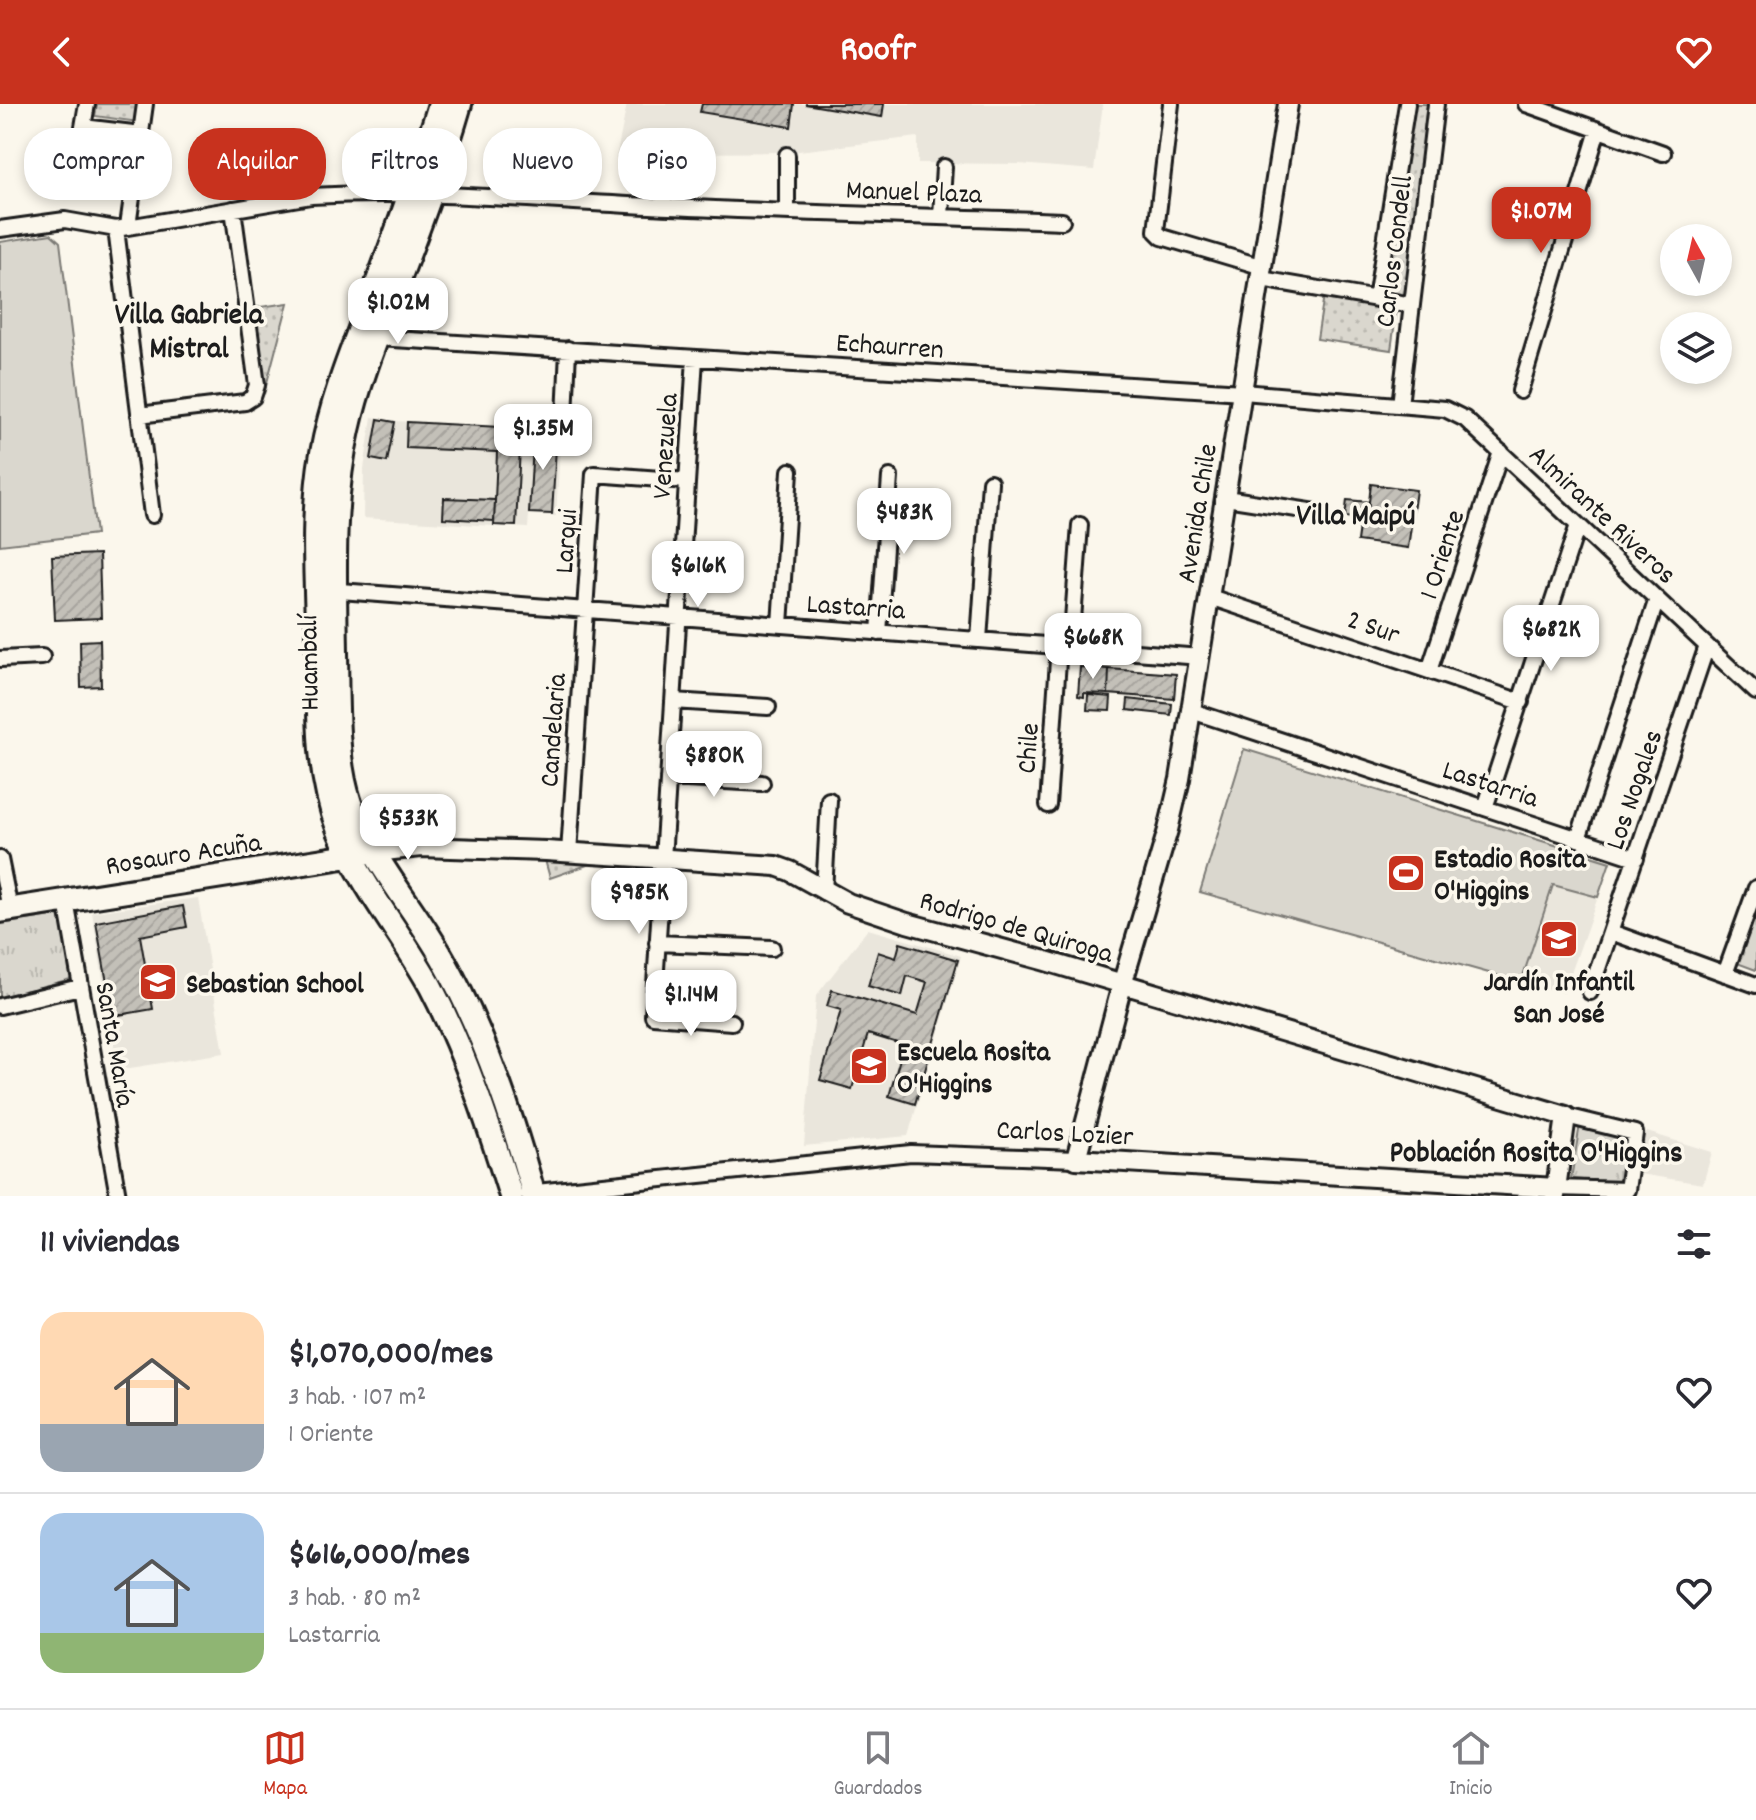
<!DOCTYPE html>
<html lang="es">
<meta charset="utf-8">
<style>
:root{--surface:#fff;--page:#f7f7f7;--text:#2b2b33;--muted:#7c7c81;--line:#e1e1e2;--accent:#c8321e}
body{margin:0;font-family:Dekko,sans-serif;background:var(--page);color:var(--text);height:100vh;display:flex;flex-direction:column;font-size:30px;white-space:nowrap}
*{box-sizing:border-box;margin:0}
p{font-size:26px;color:var(--muted)}
.icon{flex:none;width:44px;height:44px;fill:none;stroke:currentColor;stroke-width:2;stroke-linecap:round;stroke-linejoin:round}
.map{position:relative;height:1092px;overflow:hidden}
.sheet{display:flex;flex-direction:column;background:var(--surface);flex:1}
.sheet>*{flex:none}
.top-card{position:absolute;left:24px;top:24px;width:800px;height:72px;display:flex;gap:16px}
.needle{width:52px;rotate:352deg}
.fabs{position:absolute;left:1660px;top:120px;display:grid;gap:16px}
.fabs a{display:grid;place-items:center;width:72px;height:72px;border-radius:50%;background:var(--surface);box-shadow:0 4px 12px #0003;font-size:40px}
.price{position:absolute;translate:-50% -68px;padding:0 18px;border-radius:16px;background:#fff;color:#222;font-size:26px;line-height:52px;filter:drop-shadow(0 2px 4px #0008)}
.price::after{content:'';position:absolute;left:50%;top:48px;width:24px;height:18px;margin-left:-12px;background:inherit;clip-path:polygon(0 0,100% 0,50% 100%)}
.price.selected{background:var(--accent);color:#fff}
ul{padding:0;list-style:none}
li{display:flex;align-items:center;gap:24px;height:200px;padding:0 40px}
li+li{border-top:2px solid var(--line)}
li span{display:grid;place-items:center;flex:none;width:224px;height:160px;border-radius:24px;color:#555}
li>.icon{margin-inline-start:auto}
span .icon{width:96px;height:96px;fill:#fffc;stroke-width:1}
li b{font-size:34px}
h2{display:flex;justify-content:space-between;align-items:center;height:96px;padding:0 40px;font-size:34px}
.tag{padding:0 28px;border-radius:32px;background:var(--surface);box-shadow:0 4px 12px #0003;font-size:28px;line-height:72px}
.tag.selected{background:var(--accent);color:#fff}
header{display:flex;justify-content:space-between;align-items:center;height:104px;padding:0 40px;background:var(--accent);color:#fff;font-size:36px;font-weight:800}
.menu{display:flex;justify-content:space-around;align-items:center;height:112px;border-top:2px solid var(--line);background:var(--surface);font-size:22px;color:var(--muted)}
.menu a{display:grid;justify-items:center;gap:4px}
.menu .selected{color:var(--accent)}
.map>svg:first-child{display:block}
.built{fill:#eae6dc}
.grass{fill:url(#grass-dots);stroke:#7b7a75;stroke-width:2}
.park{fill:url(#park-tufts);stroke:#7b7a75;stroke-width:2}
.garden{fill:#dad7ce;stroke:#7b7a75;stroke-width:2}
.building{fill:url(#building-hatch);stroke:#1c1c1c;stroke-width:2}
.lines{fill:none;stroke-linecap:round;stroke-linejoin:round}
.pedestrian-casing{stroke:#1c1c1c;stroke-width:17}
.minor-casing{stroke:#1c1c1c;stroke-width:20}
.tertiary-casing{stroke:#1c1c1c;stroke-width:24}
.secondary-casing{stroke:#1c1c1c;stroke-width:28}
.pedestrian{stroke:#fbf7ec;stroke-width:11}
.minor{stroke:#fbf7ec;stroke-width:14}
.tertiary{stroke:#fbf7ec;stroke-width:18}
.secondary{stroke:#fbf7ec;stroke-width:22}
.labels{text-anchor:middle;stroke-width:7;stroke-linejoin:round;paint-order:stroke}
.street-label{font-size:28px;fill:#1c1c1c;stroke:#fbf7ec}
.poi-label{font-size:28px;font-weight:bold;fill:#1c1c1c;stroke:#fbf7ec;text-anchor:start}
.neighbourhood-label{font-size:30px;font-weight:bold;fill:#1c1c1c;stroke:#fbf7ec}
</style>
<header><svg class="icon" aria-label="back" viewBox="0 0 24 24"><path d="M15 5l-7 7 7 7"/></svg>Roofr<svg class="icon" aria-label="heart" viewBox="0 0 24 24"><path d="M12 20l-8-8c-3-5 5-10 8-4 3-6 11-1 8 4z"/></svg></header>
<div class="map">
<svg width="1756" height="1092" viewBox="0 0 1756 1092">
<defs>
<pattern id="grass-dots" width="8" height="8" patternUnits="userSpaceOnUse" patternTransform="scale(2)"><rect width="8" height="8" fill="#dad7ce"/><path d="M2 2h.1M6 6h.1" fill="none" stroke="#bab8b0" stroke-width="1.8" stroke-linecap="round"/></pattern>
<pattern id="park-tufts" width="24" height="20" patternUnits="userSpaceOnUse" patternTransform="scale(2)"><rect width="24" height="20" fill="#dad7ce"/><path d="M3 7l-1-3M5 7V3M7 7l1-3M15 17l-1-3M17 17v-4M19 17l1-3" fill="none" stroke="#bab8b0"/></pattern>
<pattern id="building-hatch" width="6" height="6" patternUnits="userSpaceOnUse" patternTransform="scale(2)"><rect width="6" height="6" fill="#c3c0b8"/><path d="M-1 1l2-2M0 6l6-6M5 7l2-2" fill="none" stroke="#a7a49e"/></pattern>
</defs>
<rect width="100%" height="100%" fill="#fbf7ec"/>
<filter id="ink" filterUnits="userSpaceOnUse"><feTurbulence type="fractalNoise" baseFrequency=".0125" numOctaves="2"/><feDisplacementMap in="SourceGraphic" scale="16" xChannelSelector="R" yChannelSelector="G"/><feConvolveMatrix kernelMatrix="1 2 1 2 8 2 1 2 1" color-interpolation-filters="sRGB"/></filter>
<g filter="url(#ink)">
<!-- built -->
<path class="built" d="M627 0H1103L1094 66 1019 60 918 59V33L790 48 690 49 667 57 616 54Z
M372 313 395 317 561 326 556 412 529 410 528 424 363 414 364 365Z
M1553 780 1598 793 1564 889 1521 878Z
M198 794 224 949 118 966 92 808Z
M868 825 961 852 908 1032 804 1042 816 892Z
M1647 1028 1712 1048 1703 1080 1639 1070 1643 1033Z"/>
<!-- grass -->
<path class="grass" d="M97 0H141L138 18 95 12Z
M1409 0H1427L1406 191 1383 187Z
M1324 191 1397 203 1391 246 1317 235Z
M288 199 264 290 253 204Z
M545 756 593 759 550 774Z"/>
<!-- park -->
<path class="park" d="M1756 809V866L1737 859Z
M66 810 78 873 0 894V820Z
M1580 1020 1628 1032 1621 1079 1571 1075Z"/>
<!-- garden -->
<path class="garden" d="M51 130 60 138 96 430 0 441V138Z
M1244 645 1610 758 1598 793 1553 781 1521 878 1200 788Z"/>
<!-- building -->
<path class="building" d="M702 0H794L791 23 700 8Z
M805 0H884L882 13Z
M378 315 395 318 387 358 371 355Z
M407 318 521 324 516 422 494 421 497 348 406 344Z
M534 325 557 326 552 410 529 409Z
M1371 380 1416 386 1408 444 1357 437 1360 415 1367 416Z
M444 394 495 396 494 417 443 414Z
M1347 396 1369 398 1367 416 1345 413Z
M99 450 101 514 55 516 52 452Z
M100 536 101 582 81 583 80 537Z
M1080 563 1109 565 1108 590 1084 589V593L1078 592Z
M1109 565 1176 570 1174 595 1108 590Z
M1088 591 1111 593 1110 607 1087 606Z
M1128 595 1172 600 1171 611 1127 606Z
M183 802 187 823 140 832 153 905 113 912 96 818Z
M900 839 958 856 915 1000 889 992 904 941 868 930 852 985 820 976 841 906 827 902 832 886 917 911 927 878 907 872 902 892 868 882 878 848 896 854Z"/>
<g class="lines">
<defs>
<path id="pedestrian" d="M80 50 83 23"/>
<path id="minor" d="M87 0 83 23 141 30
M1171 0 1156 127 1162 133 1263 163
M1526 0 1663 49
M664 103 666 59
M787 107V51
M941 112 944 63
M128 122 145 0
M0 125 65 116 116 125 311 92C424 85 538 97 650 102 787 109 925 112 1062 117
M116 125 152 411
M1261 175 1412 201
M1376 195 1407 0
M377 234 1243 288 1445 305 1465 315 1756 588
M695 254 653 912 732 918
M1520 287 1598 26
M1400 301 1436 0
M139 311 245 298 253 293 257 281 233 105
M565 314 568 245
M1226 394 1316 408
M327 486 1201 553
M1210 493 1521 598
M780 521 790 367
M879 529 890 373
M979 536 990 378
M1071 543 1080 421
M0 555 42 553
M1429 567 1501 348
M673 597 768 603
M1192 607 1636 754
M668 674 762 679
M1048 701 1059 542
M1485 704 1578 421
M1578 735 1657 495
M569 749 594 370 687 377
M0 755 10 805
M824 788 829 696
M66 797 118 1092
M1611 828 1756 881
M657 839 772 844
M1725 870 1756 784
M1590 888 1707 542
M0 902 80 883
M1556 1084 1627 1086 1635 1029 1566 1012
M527 1089 911 1049 1076 1055"/>
<path id="tertiary" d="M1288 0 1180 675 1168 726 1122 881 1076 1055 1556 1084
M375 748 421 743 546 747 776 762 790 767 848 799 907 819 1046 857 1566 1012 1555 1092"/>
<path id="secondary" d="M440 0C421 64 397 126 374 188 354 241 332 293 322 349 310 416 317 487 318 554 319 613 317 671 339 727 362 784 402 830 431 883 465 948 489 1022 511 1092
M460 0C441 66 416 130 392 194 375 238 358 281 348 326 331 399 335 475 336 549 337 595 335 656 350 699 371 756 414 803 443 855 484 928 512 1011 534 1092
M0 807 362 750"/>
</defs>
<!-- pedestrian casing -->
<use href="#pedestrian" class="pedestrian-casing"/>
<!-- minor casing -->
<use href="#minor" class="minor-casing"/>
<!-- tertiary casing -->
<use href="#tertiary" class="tertiary-casing"/>
<!-- secondary casing -->
<use href="#secondary" class="secondary-casing"/>
<!-- pedestrian -->
<use href="#pedestrian" class="pedestrian"/>
<!-- minor -->
<use href="#minor" class="minor"/>
<!-- tertiary -->
<use href="#tertiary" class="tertiary"/>
<!-- secondary -->
<use href="#secondary" class="secondary"/>
</g>
</g>
<!-- icons -->
<defs>
<symbol id="stadium-square" viewBox="-11 -11 22 22"><rect x="-9" y="-9" width="18" height="18" rx="4" fill="#c8321e" stroke="#fbf7ec"/><path d="M0-5a6.5 5 0 1 0 0 10a6.5 5 0 1 0 0-10ZM-3.5-1.8h7v3.6h-7Z" fill="#fff"/></symbol>
<symbol id="school-square" viewBox="-11 -11 22 22"><rect x="-9" y="-9" width="18" height="18" rx="4" fill="#c8321e" stroke="#fbf7ec"/><path d="M0-5L7-2L0 1L-7-2ZM-4 1L0 2.5L4 1V4Q0 6-4 4Z" fill="#fff"/></symbol>
</defs>
<g fill-rule="evenodd">
<use href="#stadium-square" x="1384" y="747" width="44" height="44"/>
<use href="#school-square" x="1537" y="813" width="44" height="44"/>
<use href="#school-square" x="136" y="856" width="44" height="44"/>
<use href="#school-square" x="847" y="940" width="44" height="44"/>
</g>
<g class="labels">
<!-- street labels -->
<g class="street-label">
<text transform="translate(914 86) rotate(2)" y="10">Manuel Plaza</text>
<text transform="translate(1392 147) rotate(-83)" y="10">Carlos Condell</text>
<text transform="translate(890 240) rotate(4)" y="10">Echaurren</text>
<text transform="translate(663 342) rotate(-86)" y="10">Venezuela</text>
<text transform="translate(1195 409) rotate(-81)" y="10">Avenida Chile</text>
<text transform="translate(1604 409) rotate(43)" y="10">Almirante Riveros</text>
<text transform="translate(564 437) rotate(-86)" y="10">Larqui</text>
<text transform="translate(1440 450) rotate(-72)" y="10">1 Oriente</text>
<text transform="translate(856 501) rotate(4)" y="10">Lastarria</text>
<text transform="translate(1374 521) rotate(19)" y="10">2 Sur</text>
<text transform="translate(307 559) rotate(-91)" y="10">Huambalí</text>
<text transform="translate(551 626) rotate(-86)" y="10">Candelaria</text>
<text transform="translate(1026 644) rotate(-86)" y="10">Chile</text>
<text transform="translate(1491 678) rotate(18)" y="10">Lastarria</text>
<text transform="translate(1632 685) rotate(-71)" y="10">Los Nogales</text>
<text transform="translate(183 748) rotate(-9)" y="10">Rosauro Acuña</text>
<text transform="translate(1017 821) rotate(16)" y="10">Rodrigo de Quiroga</text>
<text transform="translate(117 940) rotate(80)" y="10">Santa María</text>
<text transform="translate(1065 1027) rotate(3)" y="10">Carlos Lozier</text>
</g>
<!-- poi labels -->
<g class="poi-label">
<text x="1434" y="763">Estadio Rosita<tspan x="1434" dy="32">O'Higgins</tspan></text>
<text x="1559" y="886" text-anchor="middle">Jardín Infantil<tspan x="1559" dy="32">San José</tspan></text>
<text x="186" y="888">Sebastian School</text>
<text x="897" y="956">Escuela Rosita<tspan x="897" dy="32">O'Higgins</tspan></text>
</g>
<!-- neighbourhood labels -->
<g class="neighbourhood-label">
<text x="189" y="219">Villa Gabriela<tspan x="189" dy="34">Mistral</tspan></text>
<text x="1356" y="420">Villa Maipú</text>
<text x="1536" y="1057">Población Rosita O'Higgins</text>
</g>
</g>
</svg>
<div class="fabs">
<a><svg class="needle" viewBox="-14 -14 28 28"><path d="M0-13l5 13h-10z" fill="#e53935"/><path d="M0 13l5-13h-10z" fill="#7c7c81"/></svg></a>
<a><svg class="icon" aria-label="layers" viewBox="0 0 24 24"><path d="M12 4l9 5-9 5-9-5zM3 14l9 5 9-5"/></svg></a>
</div>
<b class="price selected" style="left:1541px;top:151px">$1.07M</b>
<b class="price" style="left:398px;top:242px">$1.02M</b>
<b class="price" style="left:543px;top:368px">$1.35M</b>
<b class="price" style="left:904px;top:452px">$483K</b>
<b class="price" style="left:698px;top:505px">$616K</b>
<b class="price" style="left:1551px;top:569px">$682K</b>
<b class="price" style="left:1093px;top:577px">$668K</b>
<b class="price" style="left:714px;top:695px">$880K</b>
<b class="price" style="left:408px;top:758px">$533K</b>
<b class="price" style="left:639px;top:832px">$985K</b>
<b class="price" style="left:691px;top:934px">$1.14M</b>
<div class="top-card">
<a class="tag">Comprar</a>
<a class="tag selected">Alquilar</a>
<a class="tag">Filtros</a>
<a class="tag">Nuevo</a>
<a class="tag">Piso</a>
</div>
</div>
<section class="sheet">
<h2>11 viviendas<svg class="icon" aria-label="filters" viewBox="0 0 24 24"><path d="M4 7h16M4 17h16"/><circle cx="9" cy="7" r="2"/><circle cx="15" cy="17" r="2"/></svg></h2>
<ul>
<li><span style="background:linear-gradient(#ffd9b3 70%,#9aa5b1 0)"><svg class="icon" aria-label="home" viewBox="0 0 24 24"><path d="M3 11l9-7 9 7M6 9v11h12V9"/></svg></span><div><b>$1,070,000/mes</b><p>3 hab. · 107 m²</p><p>1 Oriente</p></div><svg class="icon" aria-label="heart" viewBox="0 0 24 24"><path d="M12 20l-8-8c-3-5 5-10 8-4 3-6 11-1 8 4z"/></svg></li>
<li><span style="background:linear-gradient(#a9c7e8 75%,#8fb573 0)"><svg class="icon" aria-label="home" viewBox="0 0 24 24"><path d="M3 11l9-7 9 7M6 9v11h12V9"/></svg></span><div><b>$616,000/mes</b><p>3 hab. · 80 m²</p><p>Lastarria</p></div><svg class="icon" aria-label="heart" viewBox="0 0 24 24"><path d="M12 20l-8-8c-3-5 5-10 8-4 3-6 11-1 8 4z"/></svg></li>
</ul>
</section>
<nav class="menu">
<a class="selected"><svg class="icon" aria-label="map" viewBox="0 0 24 24"><path d="M3 6l6-2 6 2 6-2v14l-6 2-6-2-6 2zM9 4v14M15 6v14"/></svg>Mapa</a>
<a><svg class="icon" aria-label="saved" viewBox="0 0 24 24"><path d="M7 4h10v16l-5-4-5 4z"/></svg>Guardados</a>
<a><svg class="icon" aria-label="home" viewBox="0 0 24 24"><path d="M3 11l9-7 9 7M6 9v11h12V9"/></svg>Inicio</a>
</nav>
